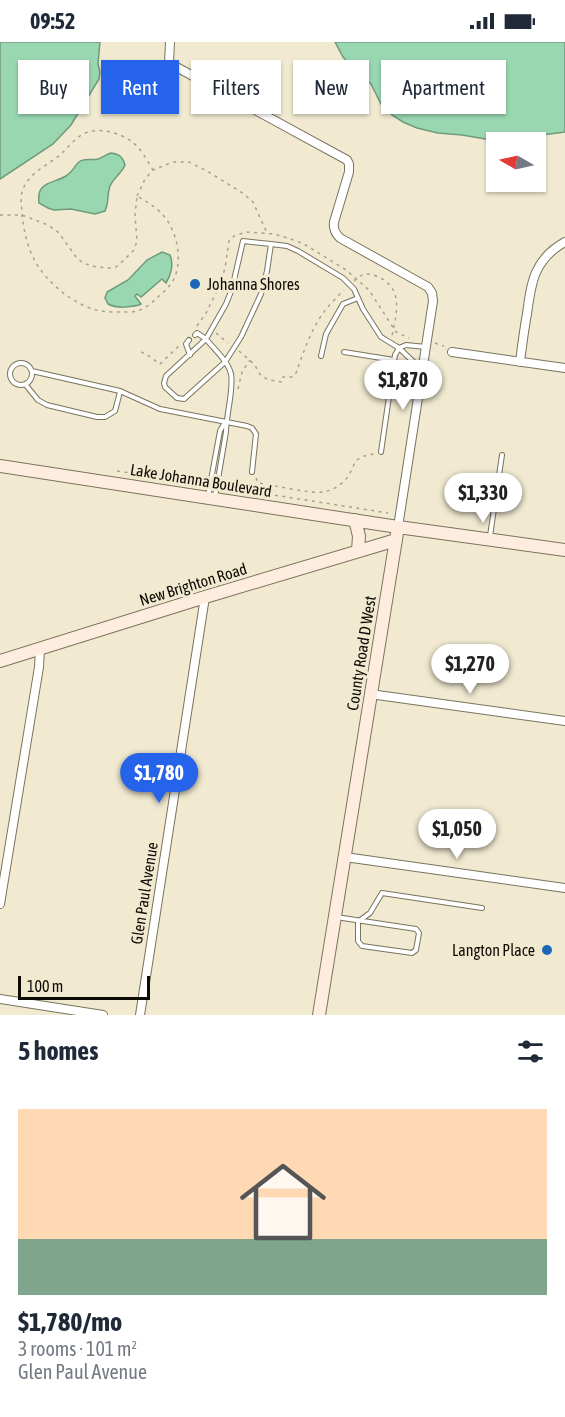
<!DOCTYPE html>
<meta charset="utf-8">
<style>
:root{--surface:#fff;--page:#f6f6f7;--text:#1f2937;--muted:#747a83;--line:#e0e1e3;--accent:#2563eb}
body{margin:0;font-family:"Asap Condensed",sans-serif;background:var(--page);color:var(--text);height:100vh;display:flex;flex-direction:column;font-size:22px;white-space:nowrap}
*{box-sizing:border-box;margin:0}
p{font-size:20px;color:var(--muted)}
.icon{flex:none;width:33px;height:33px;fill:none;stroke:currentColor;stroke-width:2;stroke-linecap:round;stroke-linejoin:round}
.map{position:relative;height:973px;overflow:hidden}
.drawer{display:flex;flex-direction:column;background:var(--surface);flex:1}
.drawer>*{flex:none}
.hud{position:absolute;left:18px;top:18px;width:530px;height:54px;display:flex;gap:12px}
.needle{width:39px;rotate:279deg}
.buttons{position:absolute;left:486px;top:90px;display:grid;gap:12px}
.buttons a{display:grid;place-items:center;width:60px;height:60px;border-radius:0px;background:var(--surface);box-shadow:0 2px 4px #0004;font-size:30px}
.scale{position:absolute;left:18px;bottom:15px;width:132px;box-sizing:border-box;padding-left:6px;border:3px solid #0e0b04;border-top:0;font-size:16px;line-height:21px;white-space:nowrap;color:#0e0b04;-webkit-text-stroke:4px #f1ead1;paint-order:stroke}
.price{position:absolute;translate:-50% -51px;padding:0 14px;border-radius:21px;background:#fff;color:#222;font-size:20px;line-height:39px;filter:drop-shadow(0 2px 3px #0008)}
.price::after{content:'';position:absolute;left:50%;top:36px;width:18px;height:14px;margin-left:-9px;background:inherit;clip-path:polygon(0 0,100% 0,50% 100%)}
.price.on{background:var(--accent);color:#fff}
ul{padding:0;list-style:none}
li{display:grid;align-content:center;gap:12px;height:318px;padding:0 18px}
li+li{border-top:2px solid var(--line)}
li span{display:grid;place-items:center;height:186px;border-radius:0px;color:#555}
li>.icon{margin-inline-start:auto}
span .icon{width:108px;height:108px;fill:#fffc;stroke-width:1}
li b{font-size:26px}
h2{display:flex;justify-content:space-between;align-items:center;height:72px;padding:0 18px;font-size:26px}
.chip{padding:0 21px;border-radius:0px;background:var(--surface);box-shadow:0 2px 4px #0004;font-size:21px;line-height:54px}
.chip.on{background:var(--accent);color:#fff}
.status{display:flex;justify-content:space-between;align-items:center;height:42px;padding:0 30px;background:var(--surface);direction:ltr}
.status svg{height:16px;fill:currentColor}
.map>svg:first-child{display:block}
.water{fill:#99d7b1;stroke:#6f9a7d;stroke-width:1.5}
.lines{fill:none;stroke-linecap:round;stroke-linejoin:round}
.lane-casing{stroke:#7a735d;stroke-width:6}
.street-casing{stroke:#7a735d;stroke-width:10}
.secondary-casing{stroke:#7a735d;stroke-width:14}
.path{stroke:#a7a18e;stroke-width:1.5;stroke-dasharray:3 4.5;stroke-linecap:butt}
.lane{stroke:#fff;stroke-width:4}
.street{stroke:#fff;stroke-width:8}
.secondary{stroke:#feeddf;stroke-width:12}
.poi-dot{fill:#1967b6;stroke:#f1ead1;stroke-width:2}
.labels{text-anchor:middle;stroke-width:6;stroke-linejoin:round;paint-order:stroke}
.poi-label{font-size:16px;fill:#0e0b04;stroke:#f1ead1;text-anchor:start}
.street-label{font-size:16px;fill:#0e0b04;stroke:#f1ead1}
</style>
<div class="status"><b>09:52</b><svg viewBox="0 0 49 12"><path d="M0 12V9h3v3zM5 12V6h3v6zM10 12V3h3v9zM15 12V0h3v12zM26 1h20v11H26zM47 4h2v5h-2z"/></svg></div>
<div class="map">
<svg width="565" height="973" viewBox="0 0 565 973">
<rect width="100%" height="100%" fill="#f1ead1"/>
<!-- water -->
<path class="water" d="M0 0H100L98 22 100 30 99 37 71 83 53 102 0 137Z
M335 0H565V90L497 99 462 93 438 91 417 86 403 80 392 73 381 62 371 42 353 26 343 15Z
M111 111C119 112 123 115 125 123 122 131 114 135 110 144 107 152 109 161 105 169L95 172 71 167 54 168 48 166 39 161C36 139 53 142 66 134 73 130 74 124 79 120 85 115 92 119 98 117 103 115 107 112 111 111Z
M162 210 170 213C174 222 171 233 166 241L162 237 141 255 137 252 135 254 141 262 139 263C129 265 118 267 108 262L105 256 107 250 128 238 147 218Z"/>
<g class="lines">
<defs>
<path id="lane" d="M271 202 287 204 298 209 343 236 354 247 363 267 381 295 399 306 422 328
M195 293 197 291 206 297 226 262 232 247 243 199 271 202 267 229 261 252 241 295 225 320 184 357 177 356 165 345 164 341 166 334 206 297C214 307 228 319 231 332 234 346 226 374 226 390L215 455
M189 298 186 302 190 313
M344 310 394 318
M321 314 326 292 343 262 358 256
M10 332a11 11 0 1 1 22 0a11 11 0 1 1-22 0Z
M32 329 120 349 160 367 247 384 252 386 256 392 252 430
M25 342 38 358 47 363 97 375H105L115 369 120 350
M381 410 395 313 399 306 406 303 426 305
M208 454 220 389 225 380
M490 494 502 413
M336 875 416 887 419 891 416 908 412 911 362 904 358 899V879
M359 879 370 871 382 851 482 866"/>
<path id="street" d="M170 0 169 21 347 118 349 122V130L334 180C333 187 335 191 340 196L428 245 432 251 433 259 398 485
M452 310 565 326
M520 320C522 304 524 288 527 272 531 241 534 217 565 200
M370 652 565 679
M345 815 565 846
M0 862 39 625 40 607
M0 957 103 973
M140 973 205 555"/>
<path id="secondary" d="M0 424 398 485 565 508
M355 478 359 494 358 509
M0 619 205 555 396 498
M319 973 398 485"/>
</defs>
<!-- lane casing -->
<use href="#lane" class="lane-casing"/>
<!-- street casing -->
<use href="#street" class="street-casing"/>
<!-- secondary casing -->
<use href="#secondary" class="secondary-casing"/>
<!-- path -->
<path class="path" d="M137 154 145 137 153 128 173 120H189L207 129 244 152 253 160 267 191
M0 173H22L48 183 59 191 76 215 83 221 96 225 110 226 116 225 124 218 134 208 137 199 135 173 137 154C147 160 156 165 163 173 177 189 183 217 174 237 170 244 165 249 159 254 153 260 145 267 137 269 133 270 128 270 123 270 114 270 105 270 96 268 73 262 48 241 36 221 28 207 24 190 22 173 22 167 21 161 21 155 24 133 45 125 60 113 69 105 76 94 88 90 102 86 120 91 131 99 140 105 147 118 153 128
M354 239C362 232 366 230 376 234 404 245 397 270 392 294
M197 284 206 271 220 243 225 226 229 199 234 194 246 190 274 192 291 197 304 202 346 228 369 248 396 290 409 296
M216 291 228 301
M435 301 444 304
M239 309 255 323 258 330 263 335 269 338 282 340 283 335H293L296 331C304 309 312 284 327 266 332 260 338 254 344 248
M141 310 146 312 160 322 180 303
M238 347 242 330 250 318
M117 429 203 442
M256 436 258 441C274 443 309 452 324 450 334 448 345 441 350 431 352 427 354 422 356 419 361 414 367 413 374 412V408
M223 445 388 471"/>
<!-- lane -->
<use href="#lane" class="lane"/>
<!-- street -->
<use href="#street" class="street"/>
<!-- secondary -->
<use href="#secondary" class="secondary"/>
</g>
<!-- markers -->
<g class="poi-dot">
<circle cx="195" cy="242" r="6"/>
<circle cx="547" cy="908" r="6"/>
</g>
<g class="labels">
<!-- poi labels -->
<g class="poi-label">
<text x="207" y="248">Johanna Shores</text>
<text x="535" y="914" text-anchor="end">Langton Place</text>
</g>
<!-- street labels -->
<g class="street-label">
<text transform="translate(201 438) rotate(9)" y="6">Lake Johanna Boulevard</text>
<text transform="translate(193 542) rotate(-17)" y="6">New Brighton Road</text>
<text transform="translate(361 611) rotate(-81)" y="6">County Road D West</text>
<text transform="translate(144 851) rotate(-81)" y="6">Glen Paul Avenue</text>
</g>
</g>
</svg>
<div class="buttons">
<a><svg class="needle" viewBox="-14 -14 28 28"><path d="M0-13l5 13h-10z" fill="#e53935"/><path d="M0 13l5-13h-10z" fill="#747a83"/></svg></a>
</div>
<div class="scale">100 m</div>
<b class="price" style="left:403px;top:369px">$1,870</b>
<b class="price" style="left:483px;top:482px">$1,330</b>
<b class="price" style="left:470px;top:653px">$1,270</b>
<b class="price on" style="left:159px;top:762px">$1,780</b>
<b class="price" style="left:457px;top:818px">$1,050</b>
<div class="hud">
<a class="chip">Buy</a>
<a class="chip on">Rent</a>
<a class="chip">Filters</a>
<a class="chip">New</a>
<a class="chip">Apartment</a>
</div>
</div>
<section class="drawer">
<h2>5 homes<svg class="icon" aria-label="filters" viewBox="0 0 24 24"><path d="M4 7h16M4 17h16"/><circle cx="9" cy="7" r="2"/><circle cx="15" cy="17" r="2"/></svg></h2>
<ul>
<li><span style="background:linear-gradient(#ffd9b3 70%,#7fa58c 0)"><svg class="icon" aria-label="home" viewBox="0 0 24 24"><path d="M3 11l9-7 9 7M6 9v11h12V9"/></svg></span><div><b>$1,780/mo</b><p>3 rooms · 101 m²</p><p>Glen Paul Avenue</p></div></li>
</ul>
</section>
